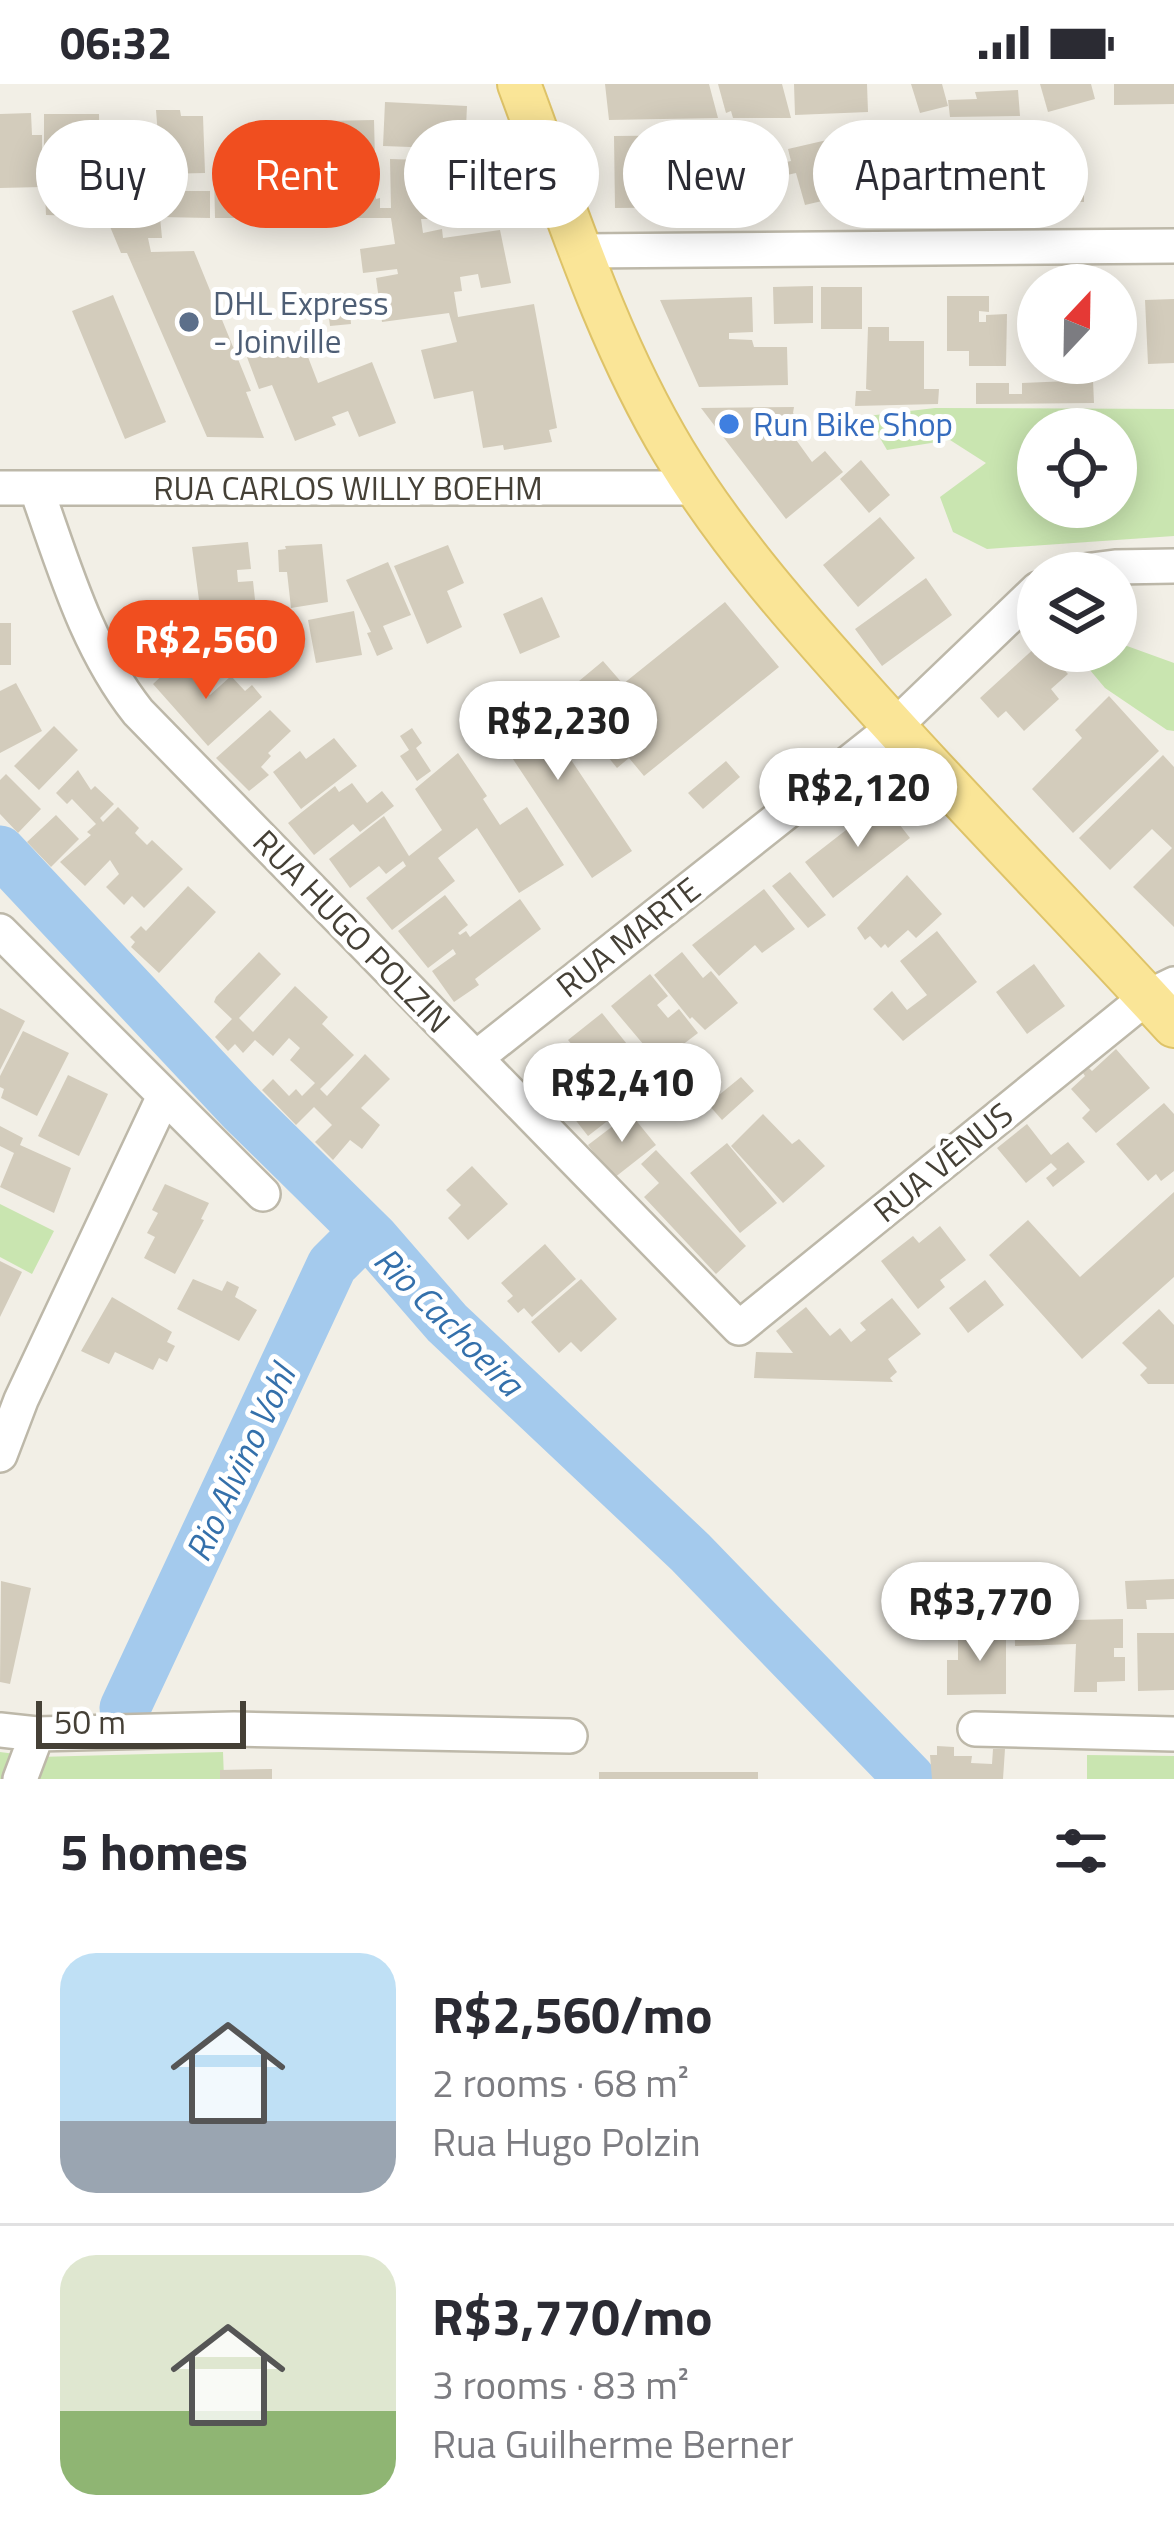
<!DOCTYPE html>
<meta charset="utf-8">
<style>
:root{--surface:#fff;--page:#f7f7f7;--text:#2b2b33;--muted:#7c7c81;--line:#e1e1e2;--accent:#f04e1f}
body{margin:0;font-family:"Titillium Web",sans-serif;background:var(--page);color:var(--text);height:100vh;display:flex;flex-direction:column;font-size:45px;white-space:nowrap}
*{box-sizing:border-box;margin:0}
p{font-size:39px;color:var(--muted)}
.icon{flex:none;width:66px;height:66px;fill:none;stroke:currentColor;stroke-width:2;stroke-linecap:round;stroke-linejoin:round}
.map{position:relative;height:1695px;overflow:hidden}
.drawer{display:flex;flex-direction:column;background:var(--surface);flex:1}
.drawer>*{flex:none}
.top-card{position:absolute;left:36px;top:36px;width:1104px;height:108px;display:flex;gap:24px}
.needle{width:78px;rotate:22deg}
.buttons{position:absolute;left:1017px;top:180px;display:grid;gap:24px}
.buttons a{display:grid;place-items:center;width:120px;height:120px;border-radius:50%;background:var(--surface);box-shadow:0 6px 30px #0003;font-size:60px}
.scale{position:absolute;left:36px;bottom:30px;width:210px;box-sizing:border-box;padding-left:12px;border:6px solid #454036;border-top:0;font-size:33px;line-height:42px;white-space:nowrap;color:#454036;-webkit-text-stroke:9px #fff;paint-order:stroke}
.price{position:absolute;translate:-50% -102px;padding:0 27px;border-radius:42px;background:#fff;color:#222;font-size:39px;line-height:78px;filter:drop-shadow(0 3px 6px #0008)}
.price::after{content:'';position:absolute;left:50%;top:72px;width:36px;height:27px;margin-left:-18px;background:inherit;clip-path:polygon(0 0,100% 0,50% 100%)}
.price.on{background:var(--accent);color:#fff}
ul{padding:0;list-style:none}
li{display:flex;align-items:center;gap:36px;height:300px;padding:0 60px}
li+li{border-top:3px solid var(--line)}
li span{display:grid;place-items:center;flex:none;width:336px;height:240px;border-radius:36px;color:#555}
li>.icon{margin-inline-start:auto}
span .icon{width:144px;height:144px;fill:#fffc;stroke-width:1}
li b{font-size:51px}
h2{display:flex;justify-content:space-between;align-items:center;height:144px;padding:0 60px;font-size:51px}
.chip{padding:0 42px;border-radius:54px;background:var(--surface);box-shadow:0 6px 30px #0003;font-size:42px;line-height:108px}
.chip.on{background:var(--accent);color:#fff}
.status{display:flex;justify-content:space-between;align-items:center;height:84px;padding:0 60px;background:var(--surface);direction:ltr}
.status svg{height:33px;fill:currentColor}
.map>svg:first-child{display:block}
.green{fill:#c9e5b0;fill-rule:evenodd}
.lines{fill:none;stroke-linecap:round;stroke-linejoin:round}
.river{stroke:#a4caed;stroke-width:51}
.building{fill:#d3ccbc}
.minor-casing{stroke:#bdb8a9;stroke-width:38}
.major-casing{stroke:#dec368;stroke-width:46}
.minor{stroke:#fff;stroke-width:33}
.major{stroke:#fae597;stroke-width:42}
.service-dot{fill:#5c6f8a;stroke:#fff;stroke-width:4.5}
.shop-dot{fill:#3f7fe0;stroke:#fff;stroke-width:4.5}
.labels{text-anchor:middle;stroke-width:10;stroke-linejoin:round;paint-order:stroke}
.service-label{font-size:33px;fill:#4e5e75;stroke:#fff;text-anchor:start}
.shop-label{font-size:33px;fill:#366cbe;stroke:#fff;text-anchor:start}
.street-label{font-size:33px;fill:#454036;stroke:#fff}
.water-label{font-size:36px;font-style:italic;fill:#3470ab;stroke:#fff}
</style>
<div class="status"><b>06:32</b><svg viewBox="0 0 49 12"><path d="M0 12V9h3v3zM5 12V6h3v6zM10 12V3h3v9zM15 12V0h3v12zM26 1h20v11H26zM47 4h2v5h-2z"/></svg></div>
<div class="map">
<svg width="1174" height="1695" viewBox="0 0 1174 1695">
<rect width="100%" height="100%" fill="#f2efe6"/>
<!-- green -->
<path class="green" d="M935 324 1174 325V452L987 465 953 448 940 413 986 379 950 356 887 366 867 332ZM1116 345V423H1038V345Z
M1116 558 1174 579V647L1167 646 1105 604 1074 567H1116Z
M0 1120 54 1147 32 1190 0 1173Z
M0 1668 38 1673 223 1668 224 1695H0Z
M1087 1671 1174 1672V1695H1087Z"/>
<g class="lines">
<!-- river -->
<path class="river" d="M0 767 242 1025 374 1155 447 1239 690 1468 910 1695
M125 1624 332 1181 356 1157 374 1155"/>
</g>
<!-- building -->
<path class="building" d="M605 0H709L718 34 609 36Z
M718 0H782L791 34H733L731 27 726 29Z
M794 0H867L868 28 795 31Z
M911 0H942L948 22 920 29Z
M1040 0H1091L1095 15 1048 28Z
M1114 0H1174V20L1114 21Z
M1018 6 1020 32 950 33 948 16 977 15 975 8Z
M385 18 467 22 465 65 383 62Z
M156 26H180L181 32H203L205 89 161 90Z
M31 29 32 51H42V103L0 104V30Z
M44 30H99L100 106H56L55 61 44 62Z
M374 36 376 115 380 114V124H391L390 75 456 77V94L435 93V135H421L423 149 442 145 443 154 500 146 511 199 481 204 478 190 460 193 462 207 454 208 458 233 534 220 557 344 549 346 552 358 504 366 503 361 483 364 473 307 434 315 421 266 457 258 449 229 382 238 376 194 398 190 397 185 363 189 360 165 395 160 391 134H215L214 91H223V87L269 86V96L324 94 322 37Z
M914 38 932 112 872 121 869 106 805 121 796 89 787 91 782 79 791 77 788 65 827 56 831 74 861 67 859 57 868 55 867 48Z
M718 51 719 123 615 124 614 52Z
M768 62 779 112 743 121 732 70Z
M1016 79H1084V118H1016Z
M102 107H210V134L160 133 162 154H148L151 168 194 167 251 307 246 308 264 354 207 353 127 169H121L106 133 46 131 45 108Z
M813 202V239L774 240 773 203Z
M821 203H862V245H821Z
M113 211 166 338 125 355 72 227Z
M947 212H989V228L979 227V238H986V231L1007 230 1006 282H969V267H947Z
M752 213 753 248 729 249V255L752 256 754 263H787L788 301 699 303 660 216Z
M1174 215V279L1148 280 1145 216Z
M349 216 351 240 330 242 327 218Z
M868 243H889V257H924V305H939L938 320 855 322 856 307H872L866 305Z
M242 260H303L318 299 372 278 396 339 359 353 348 327 332 333 336 341 295 357 272 301 259 305Z
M1093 296 1094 319 976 320V299H1009V310H1022V299Z
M794 323 793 329 805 344 794 353 812 378 825 367 843 388 786 435 701 324Z
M861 376 890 411 869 429 840 395Z
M880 433 915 474 858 523 823 481Z
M248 458 251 485 237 486 238 498 253 497 256 525 236 527 239 551 204 554 192 463Z
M322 460 328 518 291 524 287 488H279L278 466 286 465 285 462Z
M448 461 464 499 447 507 462 543 427 560 394 482Z
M388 478 411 531 383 542 393 565 377 572 367 549 371 548 346 496Z
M926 494 952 531 882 582 855 545Z
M542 513 560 553 520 570 503 530Z
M725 518 779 583 644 692 629 674 617 684 586 646 598 636 591 627 599 620 579 597 603 577 623 600Z
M354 527 362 571 316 579 308 536Z
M0 539H11V581H0Z
M1038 561V567H1047L1068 590 1051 605 1059 615 1024 647 1006 627 998 634 980 614Z
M172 582H180L210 611 231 592 245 607 252 601 262 613 208 662 153 600Z
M16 599 42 647 0 669V607Z
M523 604 632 767 592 794 483 630Z
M1109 612 1159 667 1073 749 1032 705 1082 654 1075 646Z
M270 626 291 647 268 669 271 672 261 683 269 691 249 707 216 674Z
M54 642 78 666 39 706 14 682Z
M412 644 422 659 416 664 431 687 417 697 400 672 409 666 400 652Z
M334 654 357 682 301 725 273 688 300 667 306 675Z
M458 669 487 712 483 715 500 741 527 723 564 781 519 809 477 744 438 774 455 797 392 846 366 814 406 782 403 777 386 790 379 782 350 804 329 775 384 732 409 772 442 746 415 705Z
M1163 671 1174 683V843L1133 803 1172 764 1152 745 1110 786 1079 754Z
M726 677 740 693 703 725 688 709Z
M78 686 91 706 95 702 114 720 100 734 103 738 118 723 139 744 135 749 147 761 152 756 183 785 144 824 132 812 124 821 106 803 119 790 110 776 85 802 60 778 91 751 87 748 96 740 72 715 67 720 56 709Z
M6 690 41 725 18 749 0 730V696Z
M352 699 367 719 382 707 394 722 360 748 353 740 314 771 288 739 335 702 339 708Z
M882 718 910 754 833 814 805 778Z
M56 731 79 755 51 783 27 758Z
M790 788 826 831 808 844 772 802Z
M907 791 942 830 916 854 908 846 888 864 885 860 881 864 870 852 865 856 857 844Z
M188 802 216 828 159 889 131 863 135 858 130 853 141 842 146 847Z
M764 805 795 845 762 869 755 861 719 892 692 861Z
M445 811 468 841 458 849 460 851 466 847 470 853 520 815 541 845 475 895 479 901 454 918 432 887 456 870 453 865 428 884 398 847Z
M937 847 977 898 903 957 873 925 892 907 907 926 927 911 900 877Z
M259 868 281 890 239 934 253 948 295 902 328 933 322 940 354 971 320 1005 327 1012 365 970 390 995 361 1024 380 1041 362 1065 350 1056 333 1076 315 1058 332 1041 314 1023 296 1041 262 1006 273 995 289 1012 296 1005 302 1012 315 999 290 976 300 964 289 954 273 972 255 956 243 969 235 960 228 967 215 953 232 935 214 918 216 913Z
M682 868 703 894 711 887 738 919 705 946 692 933 690 935 654 891Z
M1034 880 1065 922 1027 950 996 908Z
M650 890 668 912 657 921 668 934 679 925 698 949 677 965 702 995 685 1010 660 981 616 1013 568 956 602 929 639 975 649 967 611 922Z
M0 924 25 937 0 986Z
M23 947 69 969 37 1032 1 1014 4 1005 0 1003V992Z
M568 962 619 1028 588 1052 538 988Z
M1116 965 1150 1004 1096 1049 1082 1034 1090 1026 1071 1005 1085 992 1083 989 1089 984 1092 987Z
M68 991 108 1010 79 1072 38 1052Z
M741 993 754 1007 722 1036 708 1020Z
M1164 1019 1174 1030V1087L1161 1097 1156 1090 1148 1097 1116 1060Z
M630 1029 656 1061 614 1094 588 1061Z
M763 1030 792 1060 799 1055 825 1082 783 1119 731 1062Z
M1027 1040 1051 1071 1068 1058 1085 1078 1053 1103 1046 1094 1057 1085 1051 1079 1026 1099 997 1064Z
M0 1042 23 1054 20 1061 71 1084 54 1129 0 1103 14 1069 0 1062Z
M727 1059 777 1119 740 1149 690 1089Z
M656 1066 746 1162 716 1190 644 1113 659 1099 641 1080Z
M472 1082 508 1120 468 1156 448 1134 461 1121 446 1106Z
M165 1100 209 1119 201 1135 204 1136 175 1190 144 1174 155 1153 147 1149 158 1129 152 1126Z
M1174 1108V1193L1082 1275 989 1171 1028 1136 1080 1193Z
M940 1142 966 1176 940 1196 945 1203 918 1225 881 1177 913 1152 919 1159Z
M545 1160 576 1195 532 1233 524 1224 518 1229 507 1217 513 1212 501 1199Z
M0 1177 22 1188 0 1233Z
M193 1195 222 1207 227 1197 239 1203 235 1213 257 1226 239 1257 177 1225Z
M581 1195 617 1235 581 1268 571 1258 559 1269 531 1238Z
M985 1196 1004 1221 968 1249 949 1224Z
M112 1213 172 1248 167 1258 175 1262 167 1278 159 1274 153 1286 115 1268 109 1280 81 1267Z
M892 1214 921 1250 888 1275 897 1288 890 1294 893 1298 754 1294 756 1268 793 1269 776 1247 806 1223 830 1252 840 1244 851 1258 866 1246 860 1239Z
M1159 1225 1174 1241V1300H1148L1140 1291 1147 1284 1122 1259Z
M1174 1495V1515L1146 1516 1147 1525H1127L1125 1497Z
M1 1497 31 1504 10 1600 0 1598Z
M1071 1502 1072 1536 1123 1535V1564H1114V1573H1125V1597L1097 1598V1608H1074L1076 1560 1015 1562 1014 1505Z
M974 1542H1006V1610L947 1611V1576H958V1555H974Z
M1137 1549H1174V1606L1138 1607Z
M937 1662 954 1663V1672H972L971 1679 992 1680 993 1665H1005L1003 1695H932L930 1671H937Z
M272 1685V1695H220V1686Z
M599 1688H758V1695H599Z"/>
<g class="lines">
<defs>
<path id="minor" d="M582 167 1174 162
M0 404H696
M36 404C64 482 86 562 138 628L739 1244 1147 913 1174 900
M1068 489 1115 483 1174 482
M0 847 263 1110
M476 974 894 643 1038 505
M0 1371 21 1316 164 1012
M975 1645 1174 1650
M0 1646 37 1650 234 1645 570 1652
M20 1695 37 1650"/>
<path id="major" d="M519 0C565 123 606 255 674 368 729 459 800 538 871 617 970 727 1074 833 1174 942"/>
</defs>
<!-- minor casing -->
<use href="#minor" class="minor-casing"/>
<!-- major casing -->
<use href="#major" class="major-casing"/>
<!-- minor -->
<use href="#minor" class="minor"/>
<!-- major -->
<use href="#major" class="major"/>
</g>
<!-- markers -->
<circle class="service-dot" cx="189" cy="238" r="12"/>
<circle class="shop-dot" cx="729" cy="340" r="12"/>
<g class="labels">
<!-- service labels -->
<g class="service-label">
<text x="213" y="231">DHL Express<tspan x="213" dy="38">- Joinville</tspan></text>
</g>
<!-- shop labels -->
<g class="shop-label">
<text x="753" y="352">Run Bike Shop</text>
</g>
<!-- street labels -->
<g class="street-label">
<text x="348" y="416">RUA CARLOS WILLY BOEHM</text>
<text transform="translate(352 847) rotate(46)" y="12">RUA HUGO POLZIN</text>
<text transform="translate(628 853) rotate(-38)" y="12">RUA MARTE</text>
<text transform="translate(943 1078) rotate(-39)" y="12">RUA VÊNUS</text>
</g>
<!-- water labels -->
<g class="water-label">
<text transform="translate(449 1237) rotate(45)" y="13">Rio Cachoeira</text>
<text transform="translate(240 1379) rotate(-65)" y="13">Rio Alvino Vohl</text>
</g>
</g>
</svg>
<div class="buttons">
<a><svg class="needle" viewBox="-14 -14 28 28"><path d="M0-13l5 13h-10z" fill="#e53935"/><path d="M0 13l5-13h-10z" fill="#7c7c81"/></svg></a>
<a><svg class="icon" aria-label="locate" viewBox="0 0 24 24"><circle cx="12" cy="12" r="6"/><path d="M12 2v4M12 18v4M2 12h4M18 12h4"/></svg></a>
<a><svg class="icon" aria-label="layers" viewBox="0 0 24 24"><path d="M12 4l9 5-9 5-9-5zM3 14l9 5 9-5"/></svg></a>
</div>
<div class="scale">50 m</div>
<b class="price on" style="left:206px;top:618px">R$2,560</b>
<b class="price" style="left:558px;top:699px">R$2,230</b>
<b class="price" style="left:858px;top:766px">R$2,120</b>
<b class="price" style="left:622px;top:1061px">R$2,410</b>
<b class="price" style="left:980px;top:1580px">R$3,770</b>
<div class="top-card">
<a class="chip">Buy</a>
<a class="chip on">Rent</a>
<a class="chip">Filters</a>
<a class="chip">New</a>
<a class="chip">Apartment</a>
</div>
</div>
<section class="drawer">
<h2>5 homes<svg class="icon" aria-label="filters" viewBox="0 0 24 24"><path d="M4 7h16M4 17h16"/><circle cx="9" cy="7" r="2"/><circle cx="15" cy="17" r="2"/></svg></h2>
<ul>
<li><span style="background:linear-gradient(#bfe0f5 70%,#9aa5b1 0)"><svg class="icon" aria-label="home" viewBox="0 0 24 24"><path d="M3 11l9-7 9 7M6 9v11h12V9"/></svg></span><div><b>R$2,560/mo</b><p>2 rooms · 68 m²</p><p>Rua Hugo Polzin</p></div></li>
<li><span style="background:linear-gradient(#dfe7d0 65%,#8fb573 0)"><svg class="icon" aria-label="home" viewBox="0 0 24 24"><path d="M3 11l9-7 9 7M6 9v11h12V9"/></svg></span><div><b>R$3,770/mo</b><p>3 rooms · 83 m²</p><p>Rua Guilherme Berner</p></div></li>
</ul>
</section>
